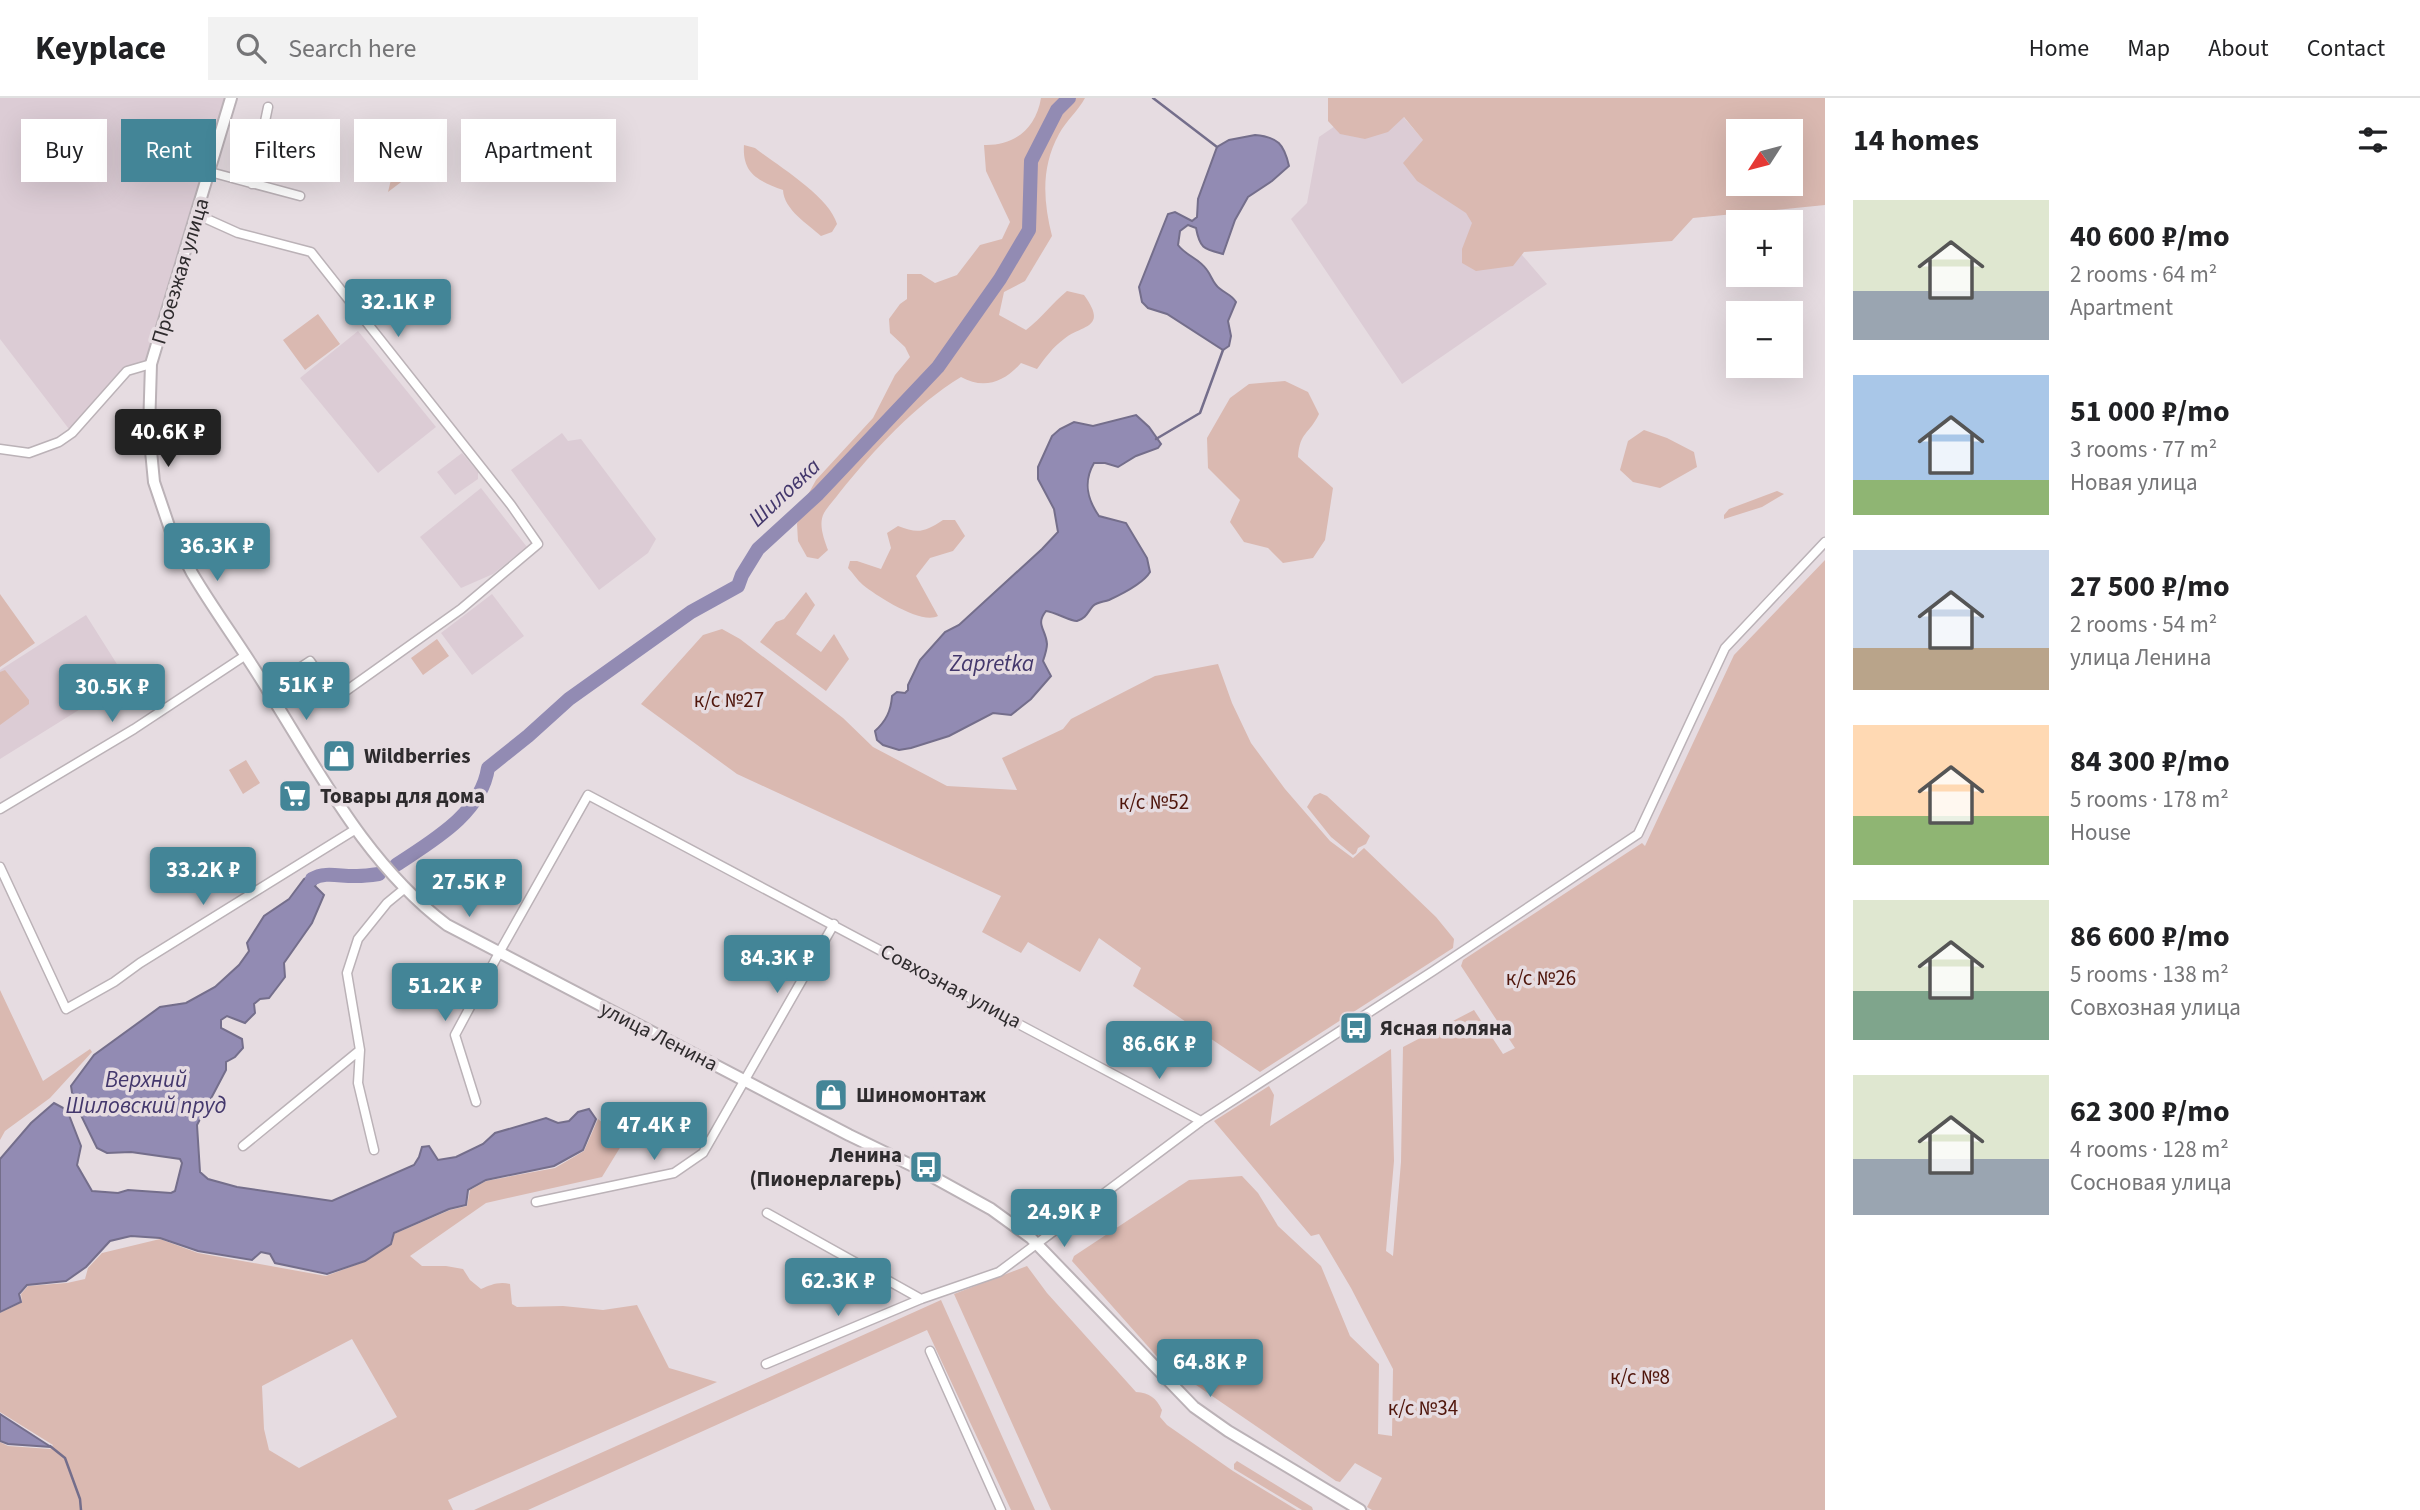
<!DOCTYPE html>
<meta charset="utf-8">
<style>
:root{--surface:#fff;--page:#f2f2f2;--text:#202124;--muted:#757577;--line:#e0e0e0;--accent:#438597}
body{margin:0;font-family:"Source Sans 3",sans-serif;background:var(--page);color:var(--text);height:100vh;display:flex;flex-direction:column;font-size:26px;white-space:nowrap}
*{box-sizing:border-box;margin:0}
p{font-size:23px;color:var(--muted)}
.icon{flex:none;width:38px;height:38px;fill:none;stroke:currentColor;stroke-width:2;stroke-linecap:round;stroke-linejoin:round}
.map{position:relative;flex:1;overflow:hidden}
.panel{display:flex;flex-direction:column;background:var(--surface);width:595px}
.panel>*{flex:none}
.banner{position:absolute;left:21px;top:21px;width:665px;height:63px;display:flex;gap:14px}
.needle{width:46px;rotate:234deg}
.tools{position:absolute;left:1726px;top:21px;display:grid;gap:14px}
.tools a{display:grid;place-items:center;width:77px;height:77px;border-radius:0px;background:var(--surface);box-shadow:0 7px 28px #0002;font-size:35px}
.price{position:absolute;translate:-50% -60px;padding:0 16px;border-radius:7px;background:var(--accent);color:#fff;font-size:23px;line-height:46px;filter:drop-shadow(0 2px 4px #0008)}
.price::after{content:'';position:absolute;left:50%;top:42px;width:21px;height:16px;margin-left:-10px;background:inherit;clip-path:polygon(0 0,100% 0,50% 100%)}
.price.on{background:#222;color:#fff}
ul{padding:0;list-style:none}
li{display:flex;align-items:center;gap:21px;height:175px;padding:0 28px}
li span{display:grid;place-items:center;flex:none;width:196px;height:140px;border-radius:0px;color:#555}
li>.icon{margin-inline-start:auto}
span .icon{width:84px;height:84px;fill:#fffc;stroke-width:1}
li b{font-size:30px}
h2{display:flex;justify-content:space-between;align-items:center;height:84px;padding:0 28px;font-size:30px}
.pill{padding:0 24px;border-radius:0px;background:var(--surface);box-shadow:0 7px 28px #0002;font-size:24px;line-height:63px}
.pill.on{background:var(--accent);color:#fff}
header{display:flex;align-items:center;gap:42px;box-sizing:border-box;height:98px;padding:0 35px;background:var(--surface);border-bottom:2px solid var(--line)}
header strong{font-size:33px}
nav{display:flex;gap:38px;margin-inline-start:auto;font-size:24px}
.search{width:490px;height:63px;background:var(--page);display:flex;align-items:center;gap:18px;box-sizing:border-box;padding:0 24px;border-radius:0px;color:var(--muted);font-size:26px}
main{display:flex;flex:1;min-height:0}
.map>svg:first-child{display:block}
.built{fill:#dcccd5}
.green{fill:#dab9b1;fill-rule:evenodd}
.water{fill:#928bb3;stroke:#746e8b;stroke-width:2}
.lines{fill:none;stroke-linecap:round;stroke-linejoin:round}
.stream{stroke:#746e8b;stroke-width:2.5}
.river{stroke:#928bb3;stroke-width:14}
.minor-casing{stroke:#bbb2b7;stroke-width:11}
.tertiary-casing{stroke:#bbb2b7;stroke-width:14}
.minor{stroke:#fff;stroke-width:8}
.tertiary{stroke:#fff;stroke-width:10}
.labels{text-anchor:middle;stroke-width:7;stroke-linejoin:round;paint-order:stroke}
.street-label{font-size:21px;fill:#2e2b2d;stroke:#e6dce1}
.park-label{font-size:21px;fill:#4f150b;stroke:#e6dce1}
.poi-label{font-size:21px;font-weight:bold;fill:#2e2b2d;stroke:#e6dce1;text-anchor:start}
.water-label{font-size:23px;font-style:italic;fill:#43376c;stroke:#e6dce1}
</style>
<header>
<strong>Keyplace</strong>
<div class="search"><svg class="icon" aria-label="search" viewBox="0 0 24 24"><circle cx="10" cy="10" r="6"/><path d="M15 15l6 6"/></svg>Search here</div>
<nav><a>Home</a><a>Map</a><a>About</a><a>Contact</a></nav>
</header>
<main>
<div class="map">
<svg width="1825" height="1412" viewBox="0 0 1825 1412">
<rect width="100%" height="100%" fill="#e6dce1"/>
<!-- built -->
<path class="built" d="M0 0H228L151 266 127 273 72 335 0 241Z
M1376 0H1387L1547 186 1402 286 1291 121 1307 105 1319 39Z
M358 233 436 329 378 375 300 280Z
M562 335 568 343 581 341 656 441 648 455 599 492 511 372Z
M462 355 478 374V381L455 397 437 374Z
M481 390 527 449 493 476 461 490 420 439Z
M492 496 524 538 472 577 441 535Z
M86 517 127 582 0 661V572Z"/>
<!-- green -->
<path class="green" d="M1041 0H1085C1078 13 1066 23 1059 36 1041 69 1043 102 1052 138L1025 183 1004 194 999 217 1026 232C1042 220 1052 205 1067 193L1084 197C1109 231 1081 227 1064 241 1053 249 1045 260 1037 271L1021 265C1004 284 984 292 961 279 916 306 873 353 840 394 835 401 828 408 824 415 818 426 824 441 828 452L818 461 807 459 798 443 797 426 805 402 816 382 873 320 895 277 910 259 905 249 890 235 889 221 900 206 907 201V176H921L935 185 957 177 980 147 1002 141 1010 124 986 73 984 47C1014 48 1036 31 1041 0Z
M1328 0H1825V107L1693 120 1672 143 1524 154 1513 168 1476 173 1462 165V151L1472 125 1466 115 1417 83 1403 65 1423 42 1404 19 1388 34 1365 41 1340 36 1328 23ZM1790 33V86H1738V33Z
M401 41 421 69 388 94Z
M744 47 755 50C778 68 829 98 837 126L832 134 821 138C808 126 784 112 783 92 759 83 742 76 744 47Z
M318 216 340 246 305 272 283 242Z
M1285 283 1308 294 1319 316C1309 337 1300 333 1298 359L1333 390 1325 442 1313 460 1283 465 1268 450 1244 444 1230 424 1240 402 1208 370 1207 340 1230 300 1249 286Z
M1644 332 1667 340 1694 354 1697 369 1660 390 1633 384 1620 372 1628 343Z
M1777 393 1784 396 1762 409 1724 421V417L1729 411Z
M943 422H955L965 438 953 453 930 460 916 478 938 518C921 527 877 498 863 487 857 482 853 475 848 470L850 463H857L881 471 891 450 887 435 898 428C918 436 925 434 943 422Z
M1825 462V1412H1372L1367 1409 1382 1380 1355 1365 1340 1384 1336 1383 1161 1263 1072 1163 1074 1158 1189 1082 1242 1078 1258 1095 1278 1128 1321 1168 1350 1238 1379 1266 1378 1336 1392 1338 1393 1271 1351 1190 1319 1136 1311 1138 1214 1023 1269 988 1274 997 1270 1028 1391 951 1394 1063 1386 1153 1393 1158 1401 1064 1403 949 1474 912 1503 956 1515 950 1461 868 1463 862 1642 745 1645 748 1734 557Z
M806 494 815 507 796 536 821 554 834 536 849 561 826 593 760 544 776 524 784 521Z
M0 496 35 545 0 569Z
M722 531 740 541 843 620 873 649 947 688 1017 692 1002 660 1063 631 1071 621 1155 578 1218 566 1232 605 1251 645 1285 691 1330 743 1353 760 1364 750 1436 819 1454 841 1453 850 1260 974 1133 888 1141 870 1099 840 1080 874 1028 844 1021 855 982 834 1001 798 737 676 641 606 703 537Z
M437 541 449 558 423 577 411 560Z
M5 572 29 602V606L0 627V574Z
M246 662 260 685 243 696 229 672Z
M1320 695 1327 698 1370 738 1366 746 1358 750 1356 755 1353 757 1331 739 1307 709 1314 698Z
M0 892 43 983 90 951 92 954 50 1000 5 1033 0 1042Z
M598 1021 615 1035 621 1048 602 1079 486 1105 410 1158 422 1168H446L463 1171 470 1182 481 1191C490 1187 499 1183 510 1186L512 1206 517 1209 563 1208 603 1212 637 1207 669 1270 717 1284 448 1402 453 1412H0V1344L8 1348 50 1351 53 1347 0 1314V1215L22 1204 21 1196 28 1188 67 1185 85 1181 88 1170 102 1155 160 1141 198 1155 326 1178 366 1163 392 1146 394 1136 450 1112 467 1108 470 1092 486 1083 555 1070 584 1053ZM352 1241 397 1319 299 1370 269 1352 264 1331 262 1288Z
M1027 1168 1047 1195 1136 1294C1150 1295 1156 1300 1162 1312L1160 1319 1167 1327 1233 1373 1297 1412H1051L954 1196Z
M941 1202 1035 1412H1011L927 1232 528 1412H474Z
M1237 1363 1312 1409 1313 1412H1302L1234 1371V1366Z"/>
<!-- water -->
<path class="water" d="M1255 37C1278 39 1284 46 1289 68L1272 83 1248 99 1235 122 1223 156C1204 151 1200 151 1196 130L1188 127 1180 133 1178 147C1186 158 1199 160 1207 172 1212 179 1213 185 1219 190 1226 196 1232 197 1236 204L1228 223 1231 238 1229 248 1223 252 1167 216 1148 210 1142 204 1139 189 1168 116 1175 114 1192 123 1197 119 1198 101 1217 49 1229 42Z
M1136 317 1149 329 1161 346 1158 350 1136 358 1118 369 1105 365H1094C1083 384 1087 401 1099 418L1126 425 1147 460 1150 474C1143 486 1122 496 1109 502 1104 504 1097 504 1093 508 1088 513 1087 520 1077 523 1072 524 1055 514 1046 513 1035 527 1046 531 1047 546 1047 551 1045 557 1043 563L1051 578 1031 601 1011 617 993 615 949 638 911 650 899 652 883 647 877 642 875 633C886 623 891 613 892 598L897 594 905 595 908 592V587L920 562 945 534 959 527 1042 451 1058 434 1054 411 1038 381V369L1052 338 1060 331 1074 324 1093 328Z
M322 772 328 776 318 781 315 788 324 797 312 825 284 865 285 879 269 900 260 901 254 906 255 915 245 925 227 918 221 922V930L242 941 243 950 235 959 226 964V972L197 1027 200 1074 208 1081 237 1089 332 1103 414 1067 419 1059 422 1049 429 1048 438 1062 456 1059 483 1046 495 1035 546 1020 558 1025 569 1023 578 1014 589 1011 596 1021 583 1052 554 1068 486 1082 468 1092 466 1107 449 1111 394 1135 391 1146 365 1163 327 1176 275 1165 270 1156 261 1154 252 1162 198 1153 160 1140 131 1138 110 1143 86 1169 66 1183 27 1187 19 1196 21 1204 0 1214V1061L31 1025 54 1005 67 1012 81 1048 77 1067 92 1093 118 1095 128 1092 171 1095 175 1093 182 1065 180 1061 131 1054 107 1055 97 1050 73 1001 71 988 94 957 160 909 186 905 215 889 239 867 249 853 247 845 264 818 289 801 304 781Z
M0 1316 51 1349 8 1346 0 1343Z"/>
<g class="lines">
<!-- stream -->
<path class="stream" d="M1153 0 1217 49
M1156 341 1200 315 1223 252
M50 1348 65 1360 80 1401 81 1412"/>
<!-- river -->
<path class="river" d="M396 767C432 743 481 716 488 670L528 638 569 601 691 514 738 488 742 477 758 451 818 396 938 269 1000 181 1029 132 1031 63 1057 12 1069 0
M312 781C325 773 342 779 357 778 364 778 372 777 379 776"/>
<defs>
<path id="minor" d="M210 74 300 98
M252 86 268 9
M198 117 238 135 311 154 511 407 538 446 461 511 336 600 310 563 267 591
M0 351 29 355 59 344 72 335 127 273 151 266
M0 711 134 631 246 557
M0 769 66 911 114 884 140 865 356 731
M360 952 358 985 374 1052
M476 1004 455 937 499 855 588 697 1201 1023
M243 1048 360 952 347 875 358 841 387 805 404 791
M536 1104 674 1075 703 1055 834 826
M767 1115 921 1201
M930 1253 1001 1412
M766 1266 921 1201 999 1174 1201 1023 1433 873 1638 736 1725 550 1825 444"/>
<path id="tertiary" d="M231 0 151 266 149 332 154 384 171 434 192 475C215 514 243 551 267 591 320 675 366 766 447 827L849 1037 915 1069 991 1111 1031 1140 1194 1309 1228 1333 1360 1412"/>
</defs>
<!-- minor casing -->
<use href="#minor" class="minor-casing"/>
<!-- tertiary casing -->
<use href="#tertiary" class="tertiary-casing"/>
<!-- minor -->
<use href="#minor" class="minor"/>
<!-- tertiary -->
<use href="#tertiary" class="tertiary"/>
</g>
<!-- icons -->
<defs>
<symbol id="shop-square" viewBox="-11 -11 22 22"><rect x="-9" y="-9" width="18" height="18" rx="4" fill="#438597" stroke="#e6dce1"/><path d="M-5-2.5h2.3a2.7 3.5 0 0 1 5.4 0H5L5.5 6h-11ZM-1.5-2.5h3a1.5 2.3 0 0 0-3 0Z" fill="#fff"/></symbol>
<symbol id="supermarket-square" viewBox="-11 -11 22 22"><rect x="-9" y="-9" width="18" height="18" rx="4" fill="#438597" stroke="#e6dce1"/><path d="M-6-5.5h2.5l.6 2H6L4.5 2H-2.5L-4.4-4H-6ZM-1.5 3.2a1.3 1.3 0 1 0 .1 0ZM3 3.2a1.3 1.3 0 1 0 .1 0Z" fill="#fff"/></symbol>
<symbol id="bus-square" viewBox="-11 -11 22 22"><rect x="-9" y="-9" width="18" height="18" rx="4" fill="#438597" stroke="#e6dce1"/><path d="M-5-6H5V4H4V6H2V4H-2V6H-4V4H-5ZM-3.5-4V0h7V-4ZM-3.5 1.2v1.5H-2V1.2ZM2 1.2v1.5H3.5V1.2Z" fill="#fff"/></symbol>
</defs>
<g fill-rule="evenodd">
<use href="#shop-square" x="320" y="639" width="38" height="38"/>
<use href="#supermarket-square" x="276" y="679" width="38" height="38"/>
<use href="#bus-square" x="1337" y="911" width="38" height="38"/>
<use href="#shop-square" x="812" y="978" width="38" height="38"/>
<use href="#bus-square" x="907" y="1050" width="38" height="38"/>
</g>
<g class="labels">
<!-- street labels -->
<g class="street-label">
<text transform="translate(180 173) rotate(-73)" y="7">Проезжая улица</text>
<text transform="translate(951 888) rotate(28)" y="7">Совхозная улица</text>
<text transform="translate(659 938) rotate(27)" y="7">улица Ленина</text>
</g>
<!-- park labels -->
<g class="park-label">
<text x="729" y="609">к/с №27</text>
<text x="1154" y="711">к/с №52</text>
<text x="1541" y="887">к/с №26</text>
<text x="1640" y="1286">к/с №8</text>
<text x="1423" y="1317">к/с №34</text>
</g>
<!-- poi labels -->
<g class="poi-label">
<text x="364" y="665">Wildberries</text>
<text x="320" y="705">Товары для дома</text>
<text x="1380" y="937">Ясная поляна</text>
<text x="856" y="1004">Шиномонтаж</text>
<text x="902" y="1064" text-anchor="end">Ленина<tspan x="902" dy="24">(Пионерлагерь)</tspan></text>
</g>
<!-- water labels -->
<g class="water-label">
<text transform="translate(784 394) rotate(-43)" y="8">Шиловка</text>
<text x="992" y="573">Zapretka</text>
<text x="146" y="989">Верхний<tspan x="146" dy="26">Шиловский пруд</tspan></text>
</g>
</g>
</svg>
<div class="tools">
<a><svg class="needle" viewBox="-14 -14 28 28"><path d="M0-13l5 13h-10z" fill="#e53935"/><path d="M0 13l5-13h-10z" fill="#757577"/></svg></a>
<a>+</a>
<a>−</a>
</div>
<b class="price" style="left:398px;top:241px">32.1K ₽</b>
<b class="price on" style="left:168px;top:371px">40.6K ₽</b>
<b class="price" style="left:217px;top:485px">36.3K ₽</b>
<b class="price" style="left:306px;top:624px">51K ₽</b>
<b class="price" style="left:112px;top:626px">30.5K ₽</b>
<b class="price" style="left:203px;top:809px">33.2K ₽</b>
<b class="price" style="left:469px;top:821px">27.5K ₽</b>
<b class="price" style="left:777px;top:897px">84.3K ₽</b>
<b class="price" style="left:445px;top:925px">51.2K ₽</b>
<b class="price" style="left:1159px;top:983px">86.6K ₽</b>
<b class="price" style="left:654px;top:1064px">47.4K ₽</b>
<b class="price" style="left:1064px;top:1151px">24.9K ₽</b>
<b class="price" style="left:838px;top:1220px">62.3K ₽</b>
<b class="price" style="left:1210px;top:1301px">64.8K ₽</b>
<div class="banner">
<a class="pill">Buy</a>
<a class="pill on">Rent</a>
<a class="pill">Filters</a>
<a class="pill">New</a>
<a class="pill">Apartment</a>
</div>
</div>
<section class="panel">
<h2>14 homes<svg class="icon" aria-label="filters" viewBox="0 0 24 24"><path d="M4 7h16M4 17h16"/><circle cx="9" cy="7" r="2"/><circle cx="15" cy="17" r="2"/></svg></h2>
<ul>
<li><span style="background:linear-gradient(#dfe7d0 65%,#9aa5b1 0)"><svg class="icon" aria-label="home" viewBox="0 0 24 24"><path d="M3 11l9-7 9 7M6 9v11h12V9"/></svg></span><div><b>40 600 ₽/mo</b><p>2 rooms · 64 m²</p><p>Apartment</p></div></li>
<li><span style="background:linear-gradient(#a9c7e8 75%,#8fb573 0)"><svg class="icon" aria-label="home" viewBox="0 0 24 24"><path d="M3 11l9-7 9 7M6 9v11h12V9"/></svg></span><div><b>51 000 ₽/mo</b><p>3 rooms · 77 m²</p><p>Новая улица</p></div></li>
<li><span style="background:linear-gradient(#c9d6e8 70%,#b9a48a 0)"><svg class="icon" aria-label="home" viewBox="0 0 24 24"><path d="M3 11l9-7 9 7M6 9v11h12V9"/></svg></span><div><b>27 500 ₽/mo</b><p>2 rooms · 54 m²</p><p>улица Ленина</p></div></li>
<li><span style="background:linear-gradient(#ffd9b3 65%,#8fb573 0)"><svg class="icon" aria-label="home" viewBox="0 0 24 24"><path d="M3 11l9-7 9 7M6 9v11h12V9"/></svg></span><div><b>84 300 ₽/mo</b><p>5 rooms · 178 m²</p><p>House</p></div></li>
<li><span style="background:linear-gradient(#dfe7d0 65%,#7fa58c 0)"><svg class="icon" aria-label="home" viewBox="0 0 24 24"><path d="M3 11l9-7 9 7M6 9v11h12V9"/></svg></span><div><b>86 600 ₽/mo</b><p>5 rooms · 138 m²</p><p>Совхозная улица</p></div></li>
<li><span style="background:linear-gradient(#dfe7d0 60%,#9aa5b1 0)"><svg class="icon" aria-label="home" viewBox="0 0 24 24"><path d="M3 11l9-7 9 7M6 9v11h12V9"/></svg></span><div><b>62 300 ₽/mo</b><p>4 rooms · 128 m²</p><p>Сосновая улица</p></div></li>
</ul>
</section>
</main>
